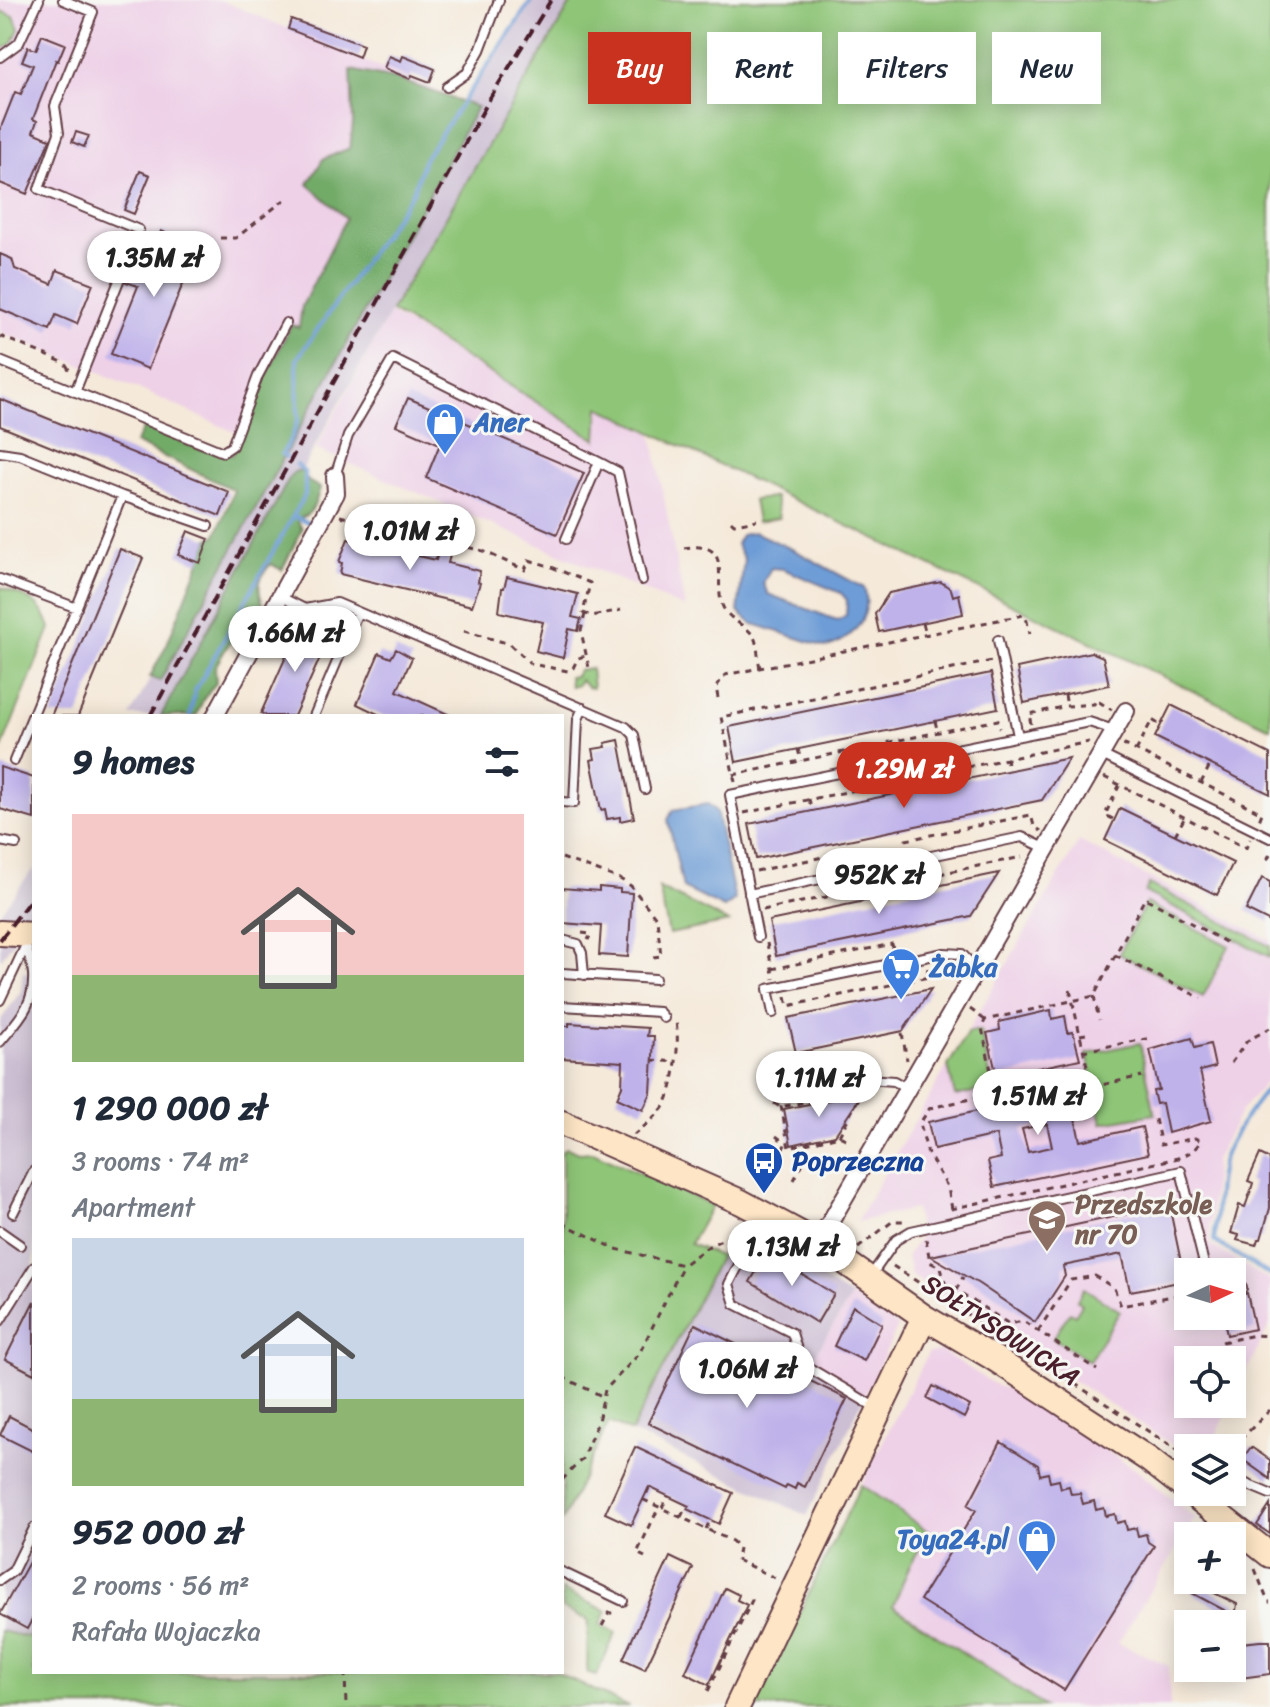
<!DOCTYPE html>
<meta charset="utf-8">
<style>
:root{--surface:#fff;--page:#f2f2f3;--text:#1f2937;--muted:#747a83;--accent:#c8321e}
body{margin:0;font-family:Sriracha,sans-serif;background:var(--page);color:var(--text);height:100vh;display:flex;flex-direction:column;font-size:30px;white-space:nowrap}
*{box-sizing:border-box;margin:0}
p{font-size:26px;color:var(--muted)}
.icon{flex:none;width:44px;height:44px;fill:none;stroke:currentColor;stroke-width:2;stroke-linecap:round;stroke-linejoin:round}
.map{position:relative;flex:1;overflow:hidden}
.side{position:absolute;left:32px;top:714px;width:532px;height:960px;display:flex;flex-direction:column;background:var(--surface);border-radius:0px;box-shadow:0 4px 20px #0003}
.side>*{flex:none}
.hud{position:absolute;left:588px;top:32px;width:562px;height:72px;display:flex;gap:16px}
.needle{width:52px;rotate:86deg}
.tools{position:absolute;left:1174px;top:1258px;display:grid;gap:16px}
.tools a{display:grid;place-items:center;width:72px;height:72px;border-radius:0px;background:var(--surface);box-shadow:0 4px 20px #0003;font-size:40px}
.price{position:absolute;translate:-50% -68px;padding:0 18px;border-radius:28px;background:#fff;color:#222;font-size:26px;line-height:52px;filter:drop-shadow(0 2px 4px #0008)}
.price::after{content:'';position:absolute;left:50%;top:48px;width:24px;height:18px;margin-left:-12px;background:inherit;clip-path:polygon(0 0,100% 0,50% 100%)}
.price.on{background:var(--accent);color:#fff}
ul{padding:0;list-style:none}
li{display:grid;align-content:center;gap:16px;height:424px;padding:0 40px}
li span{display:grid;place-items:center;height:248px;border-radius:0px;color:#555}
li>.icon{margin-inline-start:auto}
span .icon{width:144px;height:144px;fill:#fffc;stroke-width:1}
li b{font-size:34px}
h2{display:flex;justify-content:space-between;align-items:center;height:96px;padding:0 40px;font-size:34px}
.chip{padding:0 28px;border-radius:0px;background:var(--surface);box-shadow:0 4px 20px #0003;font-size:28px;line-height:72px}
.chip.on{background:var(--accent);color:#fff}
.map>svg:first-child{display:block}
.built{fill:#eed0e7;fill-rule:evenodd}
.industrial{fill:#ccbed3}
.green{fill:#8ec577;stroke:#6c7251;stroke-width:2}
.forest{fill:#72aa68;stroke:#5e644a;stroke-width:2}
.water{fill:#6d9cd6;stroke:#5c5e80;stroke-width:2;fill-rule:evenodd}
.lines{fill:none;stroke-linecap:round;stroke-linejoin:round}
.stream{stroke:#6d9cd6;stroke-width:4}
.building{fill:#bfb2ea;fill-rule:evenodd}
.lane-casing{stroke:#643d45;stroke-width:12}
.street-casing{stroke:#643d45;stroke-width:20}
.secondary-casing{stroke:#643d45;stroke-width:28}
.path{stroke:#643d45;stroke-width:3;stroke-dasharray:6 6;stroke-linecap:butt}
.lane{stroke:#fff;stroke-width:8}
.street{stroke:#fff;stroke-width:16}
.secondary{stroke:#fde5c5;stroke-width:24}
.rail{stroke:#4a1f2b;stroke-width:4;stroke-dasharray:12 6;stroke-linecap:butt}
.labels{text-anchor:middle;stroke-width:6;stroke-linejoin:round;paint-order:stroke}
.shop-label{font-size:26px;font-weight:bold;fill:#366cbe;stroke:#f6f6f2;text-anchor:start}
.transit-label{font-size:26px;font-weight:bold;fill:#164399;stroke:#f6f6f2;text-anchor:start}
.education-label{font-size:26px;font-weight:bold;fill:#785e54;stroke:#f6f6f2;text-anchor:start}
.street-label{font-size:26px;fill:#4a1f2b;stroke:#f6f6f2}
</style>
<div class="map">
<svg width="1270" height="1707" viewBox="0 0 1270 1707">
<rect width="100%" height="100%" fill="#f6f6f2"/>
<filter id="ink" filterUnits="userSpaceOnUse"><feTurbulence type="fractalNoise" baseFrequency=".0125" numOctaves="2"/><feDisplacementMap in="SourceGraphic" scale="16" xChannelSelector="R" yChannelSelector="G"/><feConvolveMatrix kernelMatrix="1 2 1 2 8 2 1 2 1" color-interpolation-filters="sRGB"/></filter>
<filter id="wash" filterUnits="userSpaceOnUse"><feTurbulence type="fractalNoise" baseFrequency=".006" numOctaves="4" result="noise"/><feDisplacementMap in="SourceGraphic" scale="32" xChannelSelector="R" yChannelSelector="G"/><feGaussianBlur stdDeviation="1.8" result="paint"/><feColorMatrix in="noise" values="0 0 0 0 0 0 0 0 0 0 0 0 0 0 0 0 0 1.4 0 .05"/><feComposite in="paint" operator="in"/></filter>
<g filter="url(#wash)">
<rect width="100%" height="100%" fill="#f5e9d9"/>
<!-- built -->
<path class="built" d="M0 0H220L456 99 272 449 137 388 0 332Z
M390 313 597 440 599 407 652 434 685 608 316 449Z
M1079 841 1270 940V1076L1241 1111 1215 1160 1209 1244 1270 1281V1323L1232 1402V1360H1188V1404H1231L1210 1448H1188V1455L911 1275 907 1256 921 1235 915 1209 856 1222ZM1188 1272H1232V1316H1188Z
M851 1297 898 1326 865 1395 811 1361Z
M941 1351 997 1386 1010 1390 1135 1469 1195 1518 1118 1643 1169 1666 1170 1707H1045L893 1606 909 1567 929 1532 861 1485 928 1353Z"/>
<!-- industrial -->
<path class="industrial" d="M528 0H573L390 313 164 716H130L432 157Z
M34 868V914L0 960V913Z
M23 972 34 974V1627L29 1637 0 1631V1021L21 991Z
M749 1234 851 1297 811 1361 865 1395 807 1516 631 1432 720 1256Z"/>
<!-- green -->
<path class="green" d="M573 0H1270V728L599 407 597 440 391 311Z
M0 11 14 16 19 29 12 44 0 50Z
M775 497 779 518 757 522 753 500Z
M0 587C26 597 41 600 50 628L0 753Z
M591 668 593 688 587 687 580 680 576 686H570L569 677 575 676 579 670Z
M1149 884 1270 946V957L1145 892Z
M659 888 729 922 669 934Z
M1146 903 1229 946 1203 997 1119 954Z
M980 1030 993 1088 955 1096 948 1066 968 1032Z
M1140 1043 1155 1114 1102 1123 1087 1054Z
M567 1148 579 1153 593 1152 712 1205 690 1244 720 1256 631 1432 609 1422 562 1521V1150Z
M1084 1288 1120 1311 1089 1361 1053 1338 1070 1312 1075 1315 1082 1304 1077 1300Z
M861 1485 929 1532 909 1567 893 1606 1045 1707H754Z
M562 1590 607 1611 600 1625 616 1633 596 1676 587 1672 588 1620 562 1608Z
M34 1627V1672H556L629 1707H0V1631L28 1637Z"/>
<!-- forest -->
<path class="forest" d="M351 70 399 80 477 107 160 681 150 677 167 644 209 539 216 535 234 490 135 443 144 427 199 449 233 455 257 395 291 325 299 327 302 306 346 218 308 184 323 159 350 148 353 123Z
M296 471 303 472 308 481 320 488C316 502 313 516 297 519L302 529 282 570 271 564C258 577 257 588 263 604L249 631 231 640 215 667 216 683 204 698 196 716H161L291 475Z"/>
<!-- water -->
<path class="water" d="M754 532 794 550 864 588C874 615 851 643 825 647L751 623 738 612 744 559 736 544 741 535ZM771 568 783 569 841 593 847 600 846 615 838 620 831 618 768 594 763 583Z
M708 804 716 811 735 900 724 908 683 888 668 820 673 810Z"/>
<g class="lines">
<!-- stream -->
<path class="stream" d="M286 457 282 454 292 437 298 419 297 359 413 192 424 159 532 0
M297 465 305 473V495L293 516 312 525
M190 716 195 691 293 516
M1270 1085C1253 1107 1236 1128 1225 1154 1214 1180 1218 1213 1214 1241L1270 1275"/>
</g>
<g id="blocks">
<!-- building -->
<path class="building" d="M291 19 363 45 359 57 288 29Z
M42 35 65 44 58 61 56 60 33 119 37 121 33 132 50 139 27 194 0 183V130L15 92 21 94 33 65 22 61 28 47 36 50Z
M389 56 401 61 403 56 435 69 430 82 412 75 410 79 384 68Z
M76 132 89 136 84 147 72 142Z
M140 171 150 175 134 214 124 210Z
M161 231 198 247 148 369 111 354 138 286 126 282 132 267 144 271Z
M0 254 12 259 15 269 52 284 57 270 93 284 77 324 56 315 50 330 0 309Z
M408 398 584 473 557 534 426 478 440 444 396 425Z
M0 399 229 492 220 516 0 426Z
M188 531 209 539 200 563 178 555Z
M348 539 380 547 383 539 395 541 393 550 436 560 438 552 450 555 448 563 480 571 478 582 480 583 472 606 340 574 342 563 339 562Z
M120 549 143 558 78 716H51Z
M507 577 578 594 572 617 581 619 578 631 569 629 563 658 536 651 543 622 499 612 502 588H504Z
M941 582 951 589 953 596 959 594 963 614 879 632 875 614 889 593Z
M299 627 328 640 294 716H267L261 713Z
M396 649 412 658 397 691 452 716H382L357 704 379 653 391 658Z
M1091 652 1103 657 1109 685 1024 703 1017 668Z
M991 673 998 708 736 762 729 727Z
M1171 705 1270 754V794L1155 737Z
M619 740 634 818 620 821V817L607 819 605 809 601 810 591 760 595 759 593 749 606 747 605 743Z
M1069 758 1042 800 756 859 749 824Z
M0 767 34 778V819L0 809Z
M1120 808 1233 863 1217 895 1105 840Z
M999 873 971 916 776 956 769 921Z
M1262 878 1270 882V922L1246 910Z
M599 887 620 889V892L632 893 628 957 599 955 601 926 562 923V888L599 891Z
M931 989 903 1031 796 1053 788 1018Z
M1051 1010 1052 1019 1065 1016 1068 1033 1073 1032 1080 1059 997 1077 987 1033 1000 1030 999 1022Z
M569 1023 648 1028 647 1036H654L651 1093 643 1110 617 1098 622 1086 623 1062 562 1058V1026H569Z
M1192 1038 1195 1048 1210 1044 1215 1067 1200 1071 1211 1121 1168 1133 1162 1103 1156 1104 1153 1091 1159 1090 1150 1050Z
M1086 1087 1091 1110 1084 1111 1085 1116 1075 1118 1080 1141 1142 1127 1148 1154 994 1187 988 1161 1001 1158 996 1135 934 1149 928 1122ZM1047 1124 1052 1147 1028 1152 1022 1129Z
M863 1093 835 1135 791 1145 784 1109Z
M1260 1154 1270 1159V1208L1261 1239H1258L1256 1245 1237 1240 1239 1235 1231 1233 1239 1205 1245 1207 1250 1193 1253 1183 1248 1181Z
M1169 1205 1185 1281 1130 1291 1122 1254 1063 1266 1065 1276 1035 1322 979 1284 931 1256Z
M767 1253 834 1294 817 1323 750 1282Z
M1247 1293 1255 1329 1227 1335 1223 1316H1232V1298Z
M34 1301V1374L5 1359Z
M853 1306 882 1324 864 1361 834 1346Z
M695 1324 847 1399 805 1487 797 1483 795 1489 787 1485 785 1489 648 1423Z
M933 1386 970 1406 964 1418 927 1398Z
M9 1416 34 1429V1452L0 1435Z
M1001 1442 1038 1465 1040 1475 1048 1473 1050 1482 1059 1480 1061 1488 1069 1486 1071 1494 1080 1493 1083 1504 1094 1501 1096 1510 1104 1508 1106 1516 1115 1514 1117 1523 1125 1521 1127 1530 1136 1528 1138 1536 1146 1534 1148 1542 1154 1546 1064 1690 920 1600 976 1510 968 1505Z
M635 1447 733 1493 719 1524 687 1509 689 1506 649 1487 631 1525 605 1513Z
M1251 1447 1270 1460V1479L1242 1459Z
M1270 1505V1534L1257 1525Z
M34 1553V1616L27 1629 0 1614Z
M670 1557 693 1568 645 1669 623 1659Z
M1196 1584 1237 1604 1235 1616 1192 1593Z
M725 1588 739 1595 737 1600 747 1605 709 1685 685 1673Z
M1260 1641H1270V1674L1233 1679 1232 1644Z"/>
</g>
</g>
<g filter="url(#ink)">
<use href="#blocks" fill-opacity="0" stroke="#643d45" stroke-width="2"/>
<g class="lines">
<defs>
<path id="lane" d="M63 0 93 12 55 106 59 133 39 189 139 230 75 392
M0 57 19 43 39 0
M447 87 467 73 480 50 499 0
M0 361 223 452 232 446 258 376 286 323
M0 452 20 455 122 496 208 526
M599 462 618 472 642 580
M335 476 348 436 393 359 599 462 566 539
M0 579 77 608
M281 597 305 609 337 603 626 727 634 735 645 789
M998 640 1018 736
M314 716 358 612
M1100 754 1270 838
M14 761 122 496
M562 802 574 803 578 719 583 708
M0 841 16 844
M749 894 1022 837 1045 848
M758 937 730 795 1089 722 1114 730
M562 940 578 944 582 953 584 975
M562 973 655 979
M0 1000 25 947
M562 1006 659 1012 664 1018
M773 1013 768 989 944 953 962 954 976 969
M0 1042C18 1020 35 1005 33 974 32 960 25 949 25 935
M766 1071 894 1081 907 1088
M13 1213 34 1171
M0 1231 20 1245
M740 1240 747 1249 729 1284 735 1304 792 1333 801 1363 878 1409
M870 1277 896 1240 911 1231 1181 1171 1206 1272
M1232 1291 1242 1288
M0 1321 34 1267
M1232 1478 1270 1494
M562 1572 623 1601
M0 1580 13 1571 34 1528"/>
<path id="street" d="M215 716 336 493 335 476
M818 1243 1126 711"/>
<path id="secondary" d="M0 933 34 935
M562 1123 741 1202 818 1243 924 1317 992 1357 1148 1459 1188 1490
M1190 1492 1270 1555
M737 1707 924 1317"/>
</defs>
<!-- lane casing -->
<use href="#lane" class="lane-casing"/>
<!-- street casing -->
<use href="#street" class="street-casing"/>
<!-- secondary casing -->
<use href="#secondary" class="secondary-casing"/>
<!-- path -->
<path class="path" d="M220 238H236L288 197
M0 336 65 363 70 371
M340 516 483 551 525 570 529 560 549 566 590 583 583 613 592 616 621 610
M731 521 734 524 757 520
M684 548C736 539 712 583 723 607 729 620 749 627 754 637 758 645 758 660 760 668
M585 614 581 631 589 668
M923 623 926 634
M464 631 510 644 531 664 568 671 573 668 578 658 586 656
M1065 695 1067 706
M718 698 716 687 725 675 1023 615 1026 617 1030 634
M935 721 938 733
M1031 724 1029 714 1067 706 1094 704 1096 700 1112 710
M1124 747 1125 745 1262 813 1259 821
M798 749 801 761
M1136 751 1152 720 1160 725
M887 752 885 743 998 720 1000 728
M1006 758 1008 771
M733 775 853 750 855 760
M929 775 931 787
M1104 777 1246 848 1250 839
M735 782 721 717 992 661
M1201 783 1210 765
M809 799 812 811
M744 813 1089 742
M1113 819 1105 815 1120 784
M1175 835 1185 817
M908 852 906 840 1031 815 1034 826 1041 831
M1270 854 1268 858 1270 860
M562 858 620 879 631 886 657 919 661 956 652 957
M756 871 871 847 874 858
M763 910 1022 857
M582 933 591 934 588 940
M767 943 774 979
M1115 955 1201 998
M772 969 892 944 894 954
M929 977 957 973
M1070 990 1095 1102
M1094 996 1099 1020
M786 997 788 1006 929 977 927 966
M970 1009 985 1020
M902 1033 907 1060
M1080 1035 1091 1033
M1083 1051 1151 1038
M652 1060 675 1062
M1231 1063 1247 1041 1270 1028
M1092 1087 1142 1076
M996 1094 982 1028 985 1020 1094 996 1145 898 1229 944
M774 1103 780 1107 826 1098
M634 1135C643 1127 654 1119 662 1109 675 1093 681 1037 675 1018
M776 1136 780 1139 786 1138
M839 1136 863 1090
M846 1139 839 1136 789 1148 778 1090 829 1097 863 1090 870 1092
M773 1172 786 1142
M794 1180 802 1165 798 1146
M951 1209 1178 1158 1193 1151 1201 1141 1195 1138 1161 1145 1155 1119
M952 1209 948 1188 927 1152 920 1123 930 1108 1075 1076
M1036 1214 1038 1225 1053 1222
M562 1223 616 1249 683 1265 709 1246 732 1235
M926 1239 930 1262 941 1268 945 1283 1009 1324 1023 1321 1097 1370
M858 1248 893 1221H905
M893 1266 1188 1457
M956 1290 963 1277
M1038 1331 1071 1280 1095 1276 1114 1288 1121 1306 1188 1293
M1222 1342 1255 1335 1270 1336
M562 1377 602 1396
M1232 1448 1270 1410
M562 1480 582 1459 598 1421 605 1390 639 1354 683 1265
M649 1488 644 1500 732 1541 739 1548 737 1560 777 1579
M662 1508 668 1496
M681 1517 686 1506
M706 1529 711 1518
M645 1557 637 1553 659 1507
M1255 1569 1268 1602H1270
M602 1626 609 1613H618
M345 1672 346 1707
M708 1691 755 1594"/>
<!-- lane -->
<use href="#lane" class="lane"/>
<!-- street -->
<use href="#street" class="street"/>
<!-- secondary -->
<use href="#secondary" class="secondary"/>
<!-- rail -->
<path class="rail" d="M150 716 490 98 551 0
M0 940 34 895"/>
</g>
</g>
<!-- icons -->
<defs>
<symbol id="shop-pin" viewBox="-11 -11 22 30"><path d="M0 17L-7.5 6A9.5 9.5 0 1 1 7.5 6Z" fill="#3f7fe0" stroke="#f6f6f2"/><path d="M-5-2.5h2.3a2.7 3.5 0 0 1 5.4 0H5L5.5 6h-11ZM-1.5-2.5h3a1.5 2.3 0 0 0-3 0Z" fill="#fff"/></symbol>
<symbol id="supermarket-pin" viewBox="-11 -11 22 30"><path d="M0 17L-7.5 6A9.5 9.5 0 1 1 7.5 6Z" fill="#3f7fe0" stroke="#f6f6f2"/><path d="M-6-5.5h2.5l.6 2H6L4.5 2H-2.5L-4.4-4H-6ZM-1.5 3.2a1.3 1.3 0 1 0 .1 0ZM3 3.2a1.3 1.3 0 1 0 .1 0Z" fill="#fff"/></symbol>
<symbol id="bus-pin" viewBox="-11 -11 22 30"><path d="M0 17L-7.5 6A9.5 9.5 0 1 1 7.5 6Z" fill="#1a4fb4" stroke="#f6f6f2"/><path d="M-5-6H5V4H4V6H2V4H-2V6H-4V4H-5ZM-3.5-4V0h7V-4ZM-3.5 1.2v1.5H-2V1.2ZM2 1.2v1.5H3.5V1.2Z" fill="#fff"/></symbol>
<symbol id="school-pin" viewBox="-11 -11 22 30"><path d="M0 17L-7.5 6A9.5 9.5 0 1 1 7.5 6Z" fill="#8d6e63" stroke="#f6f6f2"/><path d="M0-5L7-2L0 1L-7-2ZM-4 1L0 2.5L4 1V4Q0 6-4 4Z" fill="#fff"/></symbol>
</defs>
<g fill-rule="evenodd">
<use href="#shop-pin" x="423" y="400" width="44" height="60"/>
<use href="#supermarket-pin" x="879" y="945" width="44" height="60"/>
<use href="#bus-pin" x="742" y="1139" width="44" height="60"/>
<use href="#school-pin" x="1025" y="1197" width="44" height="60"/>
<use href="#shop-pin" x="1015" y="1517" width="44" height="60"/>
</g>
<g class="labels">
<!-- shop labels -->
<g class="shop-label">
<text x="473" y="431">Aner</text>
<text x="929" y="976">Żabka</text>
<text x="1009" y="1548" text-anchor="end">Toya24.pl</text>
</g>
<!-- transit labels -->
<g class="transit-label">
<text x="792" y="1170">Poprzeczna</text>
</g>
<!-- education labels -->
<g class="education-label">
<text x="1075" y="1213">Przedszkole<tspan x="1075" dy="30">nr 70</tspan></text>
</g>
<!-- street labels -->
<g class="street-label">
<text transform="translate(1001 1330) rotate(33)" y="9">SOŁTYSOWICKA</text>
</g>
</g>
</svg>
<div class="tools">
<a><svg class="needle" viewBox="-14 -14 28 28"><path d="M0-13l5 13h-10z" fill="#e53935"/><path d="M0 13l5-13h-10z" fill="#747a83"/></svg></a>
<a><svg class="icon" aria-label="locate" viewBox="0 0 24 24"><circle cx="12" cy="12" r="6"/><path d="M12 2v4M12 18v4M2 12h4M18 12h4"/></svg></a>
<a><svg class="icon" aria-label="layers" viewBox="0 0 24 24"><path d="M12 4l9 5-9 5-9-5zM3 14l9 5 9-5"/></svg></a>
<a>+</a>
<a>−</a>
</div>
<b class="price" style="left:154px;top:299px">1.35M zł</b>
<b class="price" style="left:410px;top:572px">1.01M zł</b>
<b class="price" style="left:295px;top:674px">1.66M zł</b>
<b class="price on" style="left:904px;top:810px">1.29M zł</b>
<b class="price" style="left:879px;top:916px">952K zł</b>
<b class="price" style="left:819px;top:1119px">1.11M zł</b>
<b class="price" style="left:1038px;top:1137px">1.51M zł</b>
<b class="price" style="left:792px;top:1288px">1.13M zł</b>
<b class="price" style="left:747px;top:1410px">1.06M zł</b>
<div class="hud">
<a class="chip on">Buy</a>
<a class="chip">Rent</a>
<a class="chip">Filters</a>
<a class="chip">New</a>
</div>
<section class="side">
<h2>9 homes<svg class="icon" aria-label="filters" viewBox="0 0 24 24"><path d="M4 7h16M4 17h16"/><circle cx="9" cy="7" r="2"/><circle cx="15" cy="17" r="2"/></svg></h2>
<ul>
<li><span style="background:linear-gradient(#f6c9c9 65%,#8fb573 0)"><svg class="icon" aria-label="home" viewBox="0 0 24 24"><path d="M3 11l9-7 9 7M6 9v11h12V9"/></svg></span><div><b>1 290 000 zł</b><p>3 rooms · 74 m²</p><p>Apartment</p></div></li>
<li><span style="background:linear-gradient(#c9d6e8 65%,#8fb573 0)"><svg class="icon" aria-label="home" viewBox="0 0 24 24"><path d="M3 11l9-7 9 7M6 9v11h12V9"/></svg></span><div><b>952 000 zł</b><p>2 rooms · 56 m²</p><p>Rafała Wojaczka</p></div></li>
</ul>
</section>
</div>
